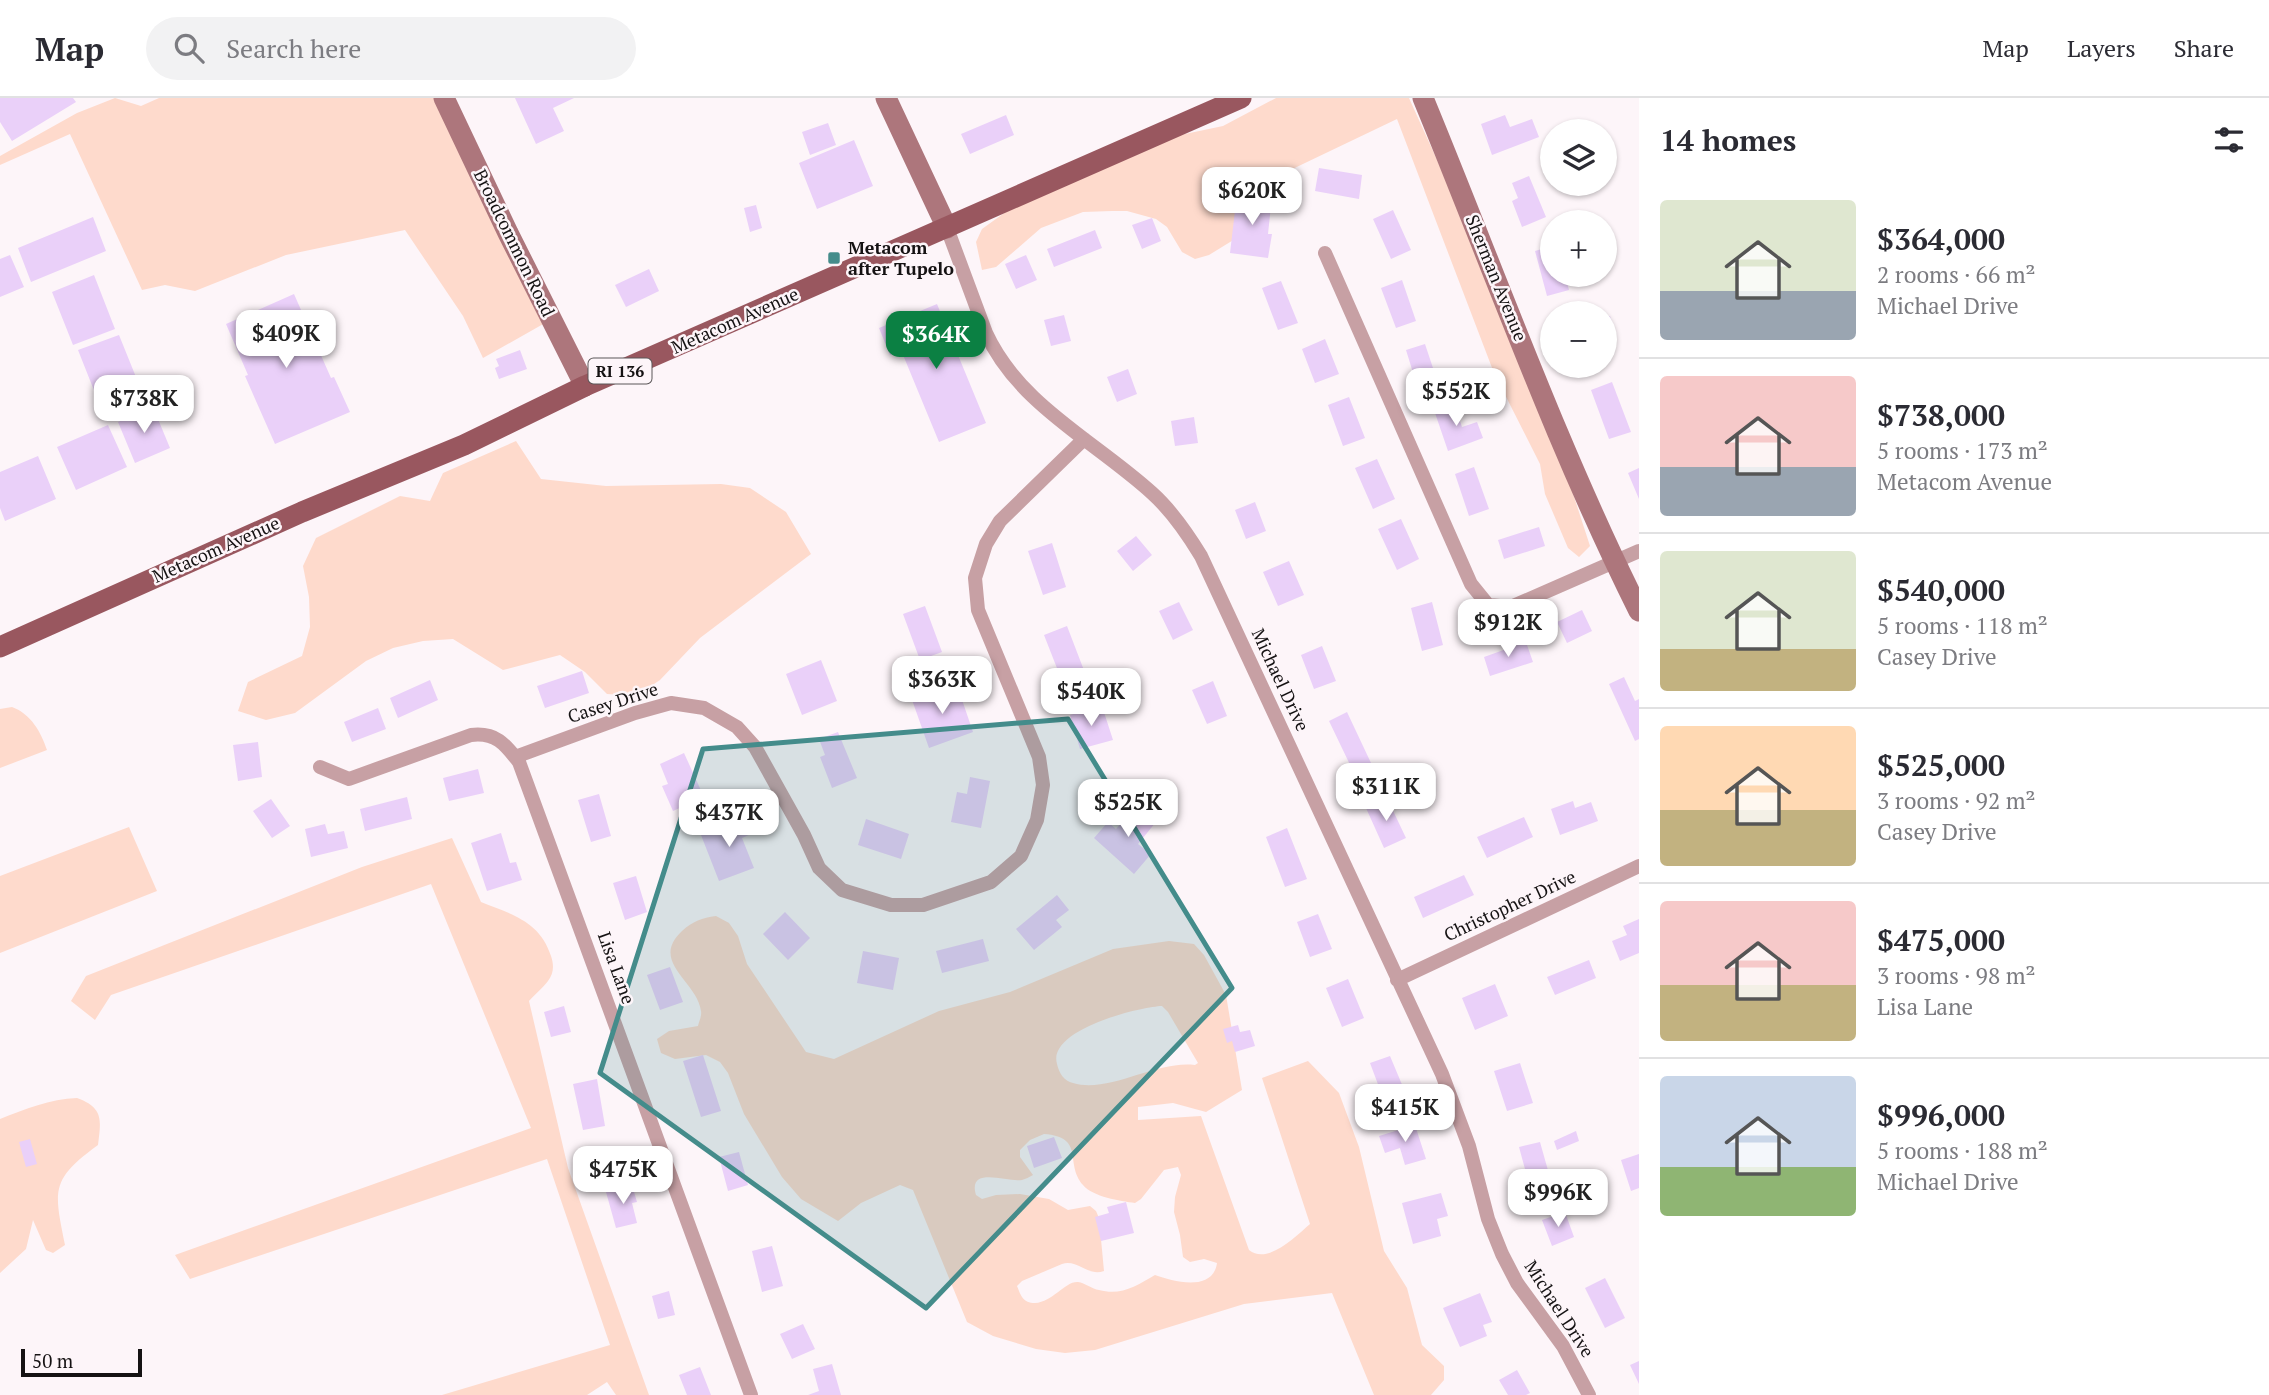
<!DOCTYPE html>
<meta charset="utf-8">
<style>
:root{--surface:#fff;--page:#f2f2f3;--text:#2b2b33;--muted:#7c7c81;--line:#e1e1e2;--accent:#0b8043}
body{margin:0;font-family:"PT Serif",serif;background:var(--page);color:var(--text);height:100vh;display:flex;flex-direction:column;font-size:26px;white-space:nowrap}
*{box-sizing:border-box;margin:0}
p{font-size:23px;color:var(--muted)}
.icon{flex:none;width:38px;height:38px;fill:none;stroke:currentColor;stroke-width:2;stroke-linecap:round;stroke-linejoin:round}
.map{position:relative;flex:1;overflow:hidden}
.sheet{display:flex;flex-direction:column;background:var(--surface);width:630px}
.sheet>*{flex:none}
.buttons{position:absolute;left:1540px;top:21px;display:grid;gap:14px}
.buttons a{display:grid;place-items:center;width:77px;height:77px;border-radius:50%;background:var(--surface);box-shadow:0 2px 5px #0004;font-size:35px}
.scale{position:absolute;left:21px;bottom:18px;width:121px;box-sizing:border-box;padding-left:7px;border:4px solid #151213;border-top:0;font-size:19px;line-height:24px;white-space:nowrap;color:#151213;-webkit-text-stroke:5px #fdf5f9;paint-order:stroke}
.price{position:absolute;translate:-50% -60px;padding:0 16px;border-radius:14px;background:#fff;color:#222;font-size:23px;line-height:46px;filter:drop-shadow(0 2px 4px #0008)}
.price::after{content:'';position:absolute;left:50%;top:42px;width:21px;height:16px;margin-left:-10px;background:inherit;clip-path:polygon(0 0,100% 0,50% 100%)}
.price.current{background:var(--accent);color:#fff}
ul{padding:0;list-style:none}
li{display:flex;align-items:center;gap:21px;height:175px;padding:0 21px}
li+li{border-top:2px solid var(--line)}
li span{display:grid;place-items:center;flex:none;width:196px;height:140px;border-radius:7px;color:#555}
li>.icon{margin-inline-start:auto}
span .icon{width:84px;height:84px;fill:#fffc;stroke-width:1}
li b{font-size:30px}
h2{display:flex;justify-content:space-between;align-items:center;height:84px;padding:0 21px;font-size:30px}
header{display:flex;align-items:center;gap:42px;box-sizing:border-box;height:98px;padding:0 35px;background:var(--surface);border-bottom:2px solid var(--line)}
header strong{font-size:33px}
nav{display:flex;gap:38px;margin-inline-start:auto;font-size:24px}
.search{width:490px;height:63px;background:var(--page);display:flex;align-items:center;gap:18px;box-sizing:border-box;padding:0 24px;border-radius:38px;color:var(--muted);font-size:26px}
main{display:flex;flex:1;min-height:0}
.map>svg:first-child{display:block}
.green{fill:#fedacc;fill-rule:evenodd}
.building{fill:#ead0f9}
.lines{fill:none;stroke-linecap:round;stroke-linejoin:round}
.street{stroke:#c7a0a4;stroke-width:14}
.secondary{stroke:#ad767c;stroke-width:21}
.primary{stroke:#99575f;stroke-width:21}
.marked{fill:#448c8b;fill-opacity:0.2;stroke:#448c8b;stroke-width:5;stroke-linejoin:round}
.poi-dot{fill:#448c8b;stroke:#fdf5f9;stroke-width:2.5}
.labels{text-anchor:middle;stroke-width:5;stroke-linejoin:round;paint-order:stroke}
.shield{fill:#fdf5f9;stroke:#5b5658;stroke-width:2}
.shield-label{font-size:16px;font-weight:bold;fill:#151213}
.street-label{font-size:18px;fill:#151213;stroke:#fdf5f9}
.poi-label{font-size:18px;font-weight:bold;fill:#151213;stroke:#fdf5f9;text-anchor:start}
</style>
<header>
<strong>Map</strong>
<div class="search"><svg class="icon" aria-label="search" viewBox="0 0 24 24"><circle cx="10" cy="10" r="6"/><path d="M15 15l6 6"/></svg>Search here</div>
<nav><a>Map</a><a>Layers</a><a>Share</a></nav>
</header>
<main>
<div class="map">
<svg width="1639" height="1297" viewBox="0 0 1639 1297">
<rect width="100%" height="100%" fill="#fdf5f9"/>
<!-- green -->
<path class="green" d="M115 0 141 8 159 0H436L545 225 483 260 463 218 405 132 286 157 195 193 165 187 142 192 70 36 0 67V58L77 15Z
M1276 0H1409L1457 106 1566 374 1590 448 1579 459 1568 450 1545 396 1540 366 1494 275 1397 21 1257 88 1247 99 1235 141 1209 157 1195 161 1182 154 1167 129 1156 121 1127 113H1112L1083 114 1041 130 996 169 982 172 976 144 982 131 1007 113 1166 40 1223 28Z
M516 343 541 381 606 388 721 386 750 390 786 414 811 456 700 540 660 582 636 598 607 596 585 574 560 557 503 572 453 541 423 543 393 550 366 563 295 615 266 622 238 613 248 584 302 558 310 529 309 499 303 468 316 440 400 398 430 403 443 375Z
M12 609C31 616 41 634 47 652L0 670V611Z
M129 729 157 793 0 855V778Z
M452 740 481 804C511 816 540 823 551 858 554 867 554 875 548 883 543 890 535 896 529 903L568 1070 649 1297H616L607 1284 587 1297H442L610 1247 547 1061 190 1181 175 1157 531 1030 431 786 111 897 95 922 71 903 86 878 362 769Z
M716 818 729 825 738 838 747 866 806 954 834 961 939 913 1010 894 1113 851 1169 843 1194 846 1204 857 1226 897 1242 992 1206 1014 1173 1005 1138 1009V1022L1201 1018 1249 1152C1268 1167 1296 1138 1310 1126L1262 980 1308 963 1339 995 1359 1049 1384 1153 1407 1190 1422 1247 1444 1268V1282L1431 1297H1374L1332 1195 1244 1206 1095 1252 1065 1255 1036 1251 993 1238 967 1224 913 1092 900 1087 861 1105 838 1123 801 1101 782 1079 744 1016 728 975 720 964 706 957 675 961 661 955 657 941 669 933 698 928C699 923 702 918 701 913 697 883 649 864 682 833 693 823 702 820 716 818ZM1162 908 1168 914 1198 965 1195 967C1156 962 1109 996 1073 985 1064 983 1059 975 1057 966 1047 932 1138 909 1162 908ZM1044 1036C1086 1039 1064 1065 1083 1087 1093 1099 1120 1103 1135 1105L1141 1101 1164 1072 1178 1069 1181 1077 1175 1099 1174 1114 1180 1137 1183 1159 1190 1164 1204 1161 1217 1165C1213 1194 1174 1184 1155 1177 1136 1188 1121 1198 1099 1192 1092 1191 1085 1185 1078 1184 1065 1183 1053 1204 1035 1205 1023 1205 1021 1198 1017 1188L1022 1183 1062 1166C1078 1161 1088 1179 1104 1173L1099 1120 1096 1113 1090 1108 1068 1112 1049 1101 1020 1096 996 1097 982 1101 976 1097C967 1067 1009 1085 1022 1082 1026 1081 1029 1079 1033 1077L1020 1059V1052L1030 1042Z
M77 1000C104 1010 101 1022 98 1047 50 1082 54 1092 65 1147L53 1155 46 1152 33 1122 26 1151 0 1175V1021C25 1011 50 1001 77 1000Z"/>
<!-- building -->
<path class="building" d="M0 0H73L76 4 12 43 0 24Z
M515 0H574L553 10 564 33 536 46Z
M1006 17 1014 37 970 56 961 36Z
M1505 17 1510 29 1532 21 1539 39 1492 57 1481 26Z
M828 25 836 47 810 57 802 34Z
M854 42 873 88 817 111 799 65Z
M1319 70 1362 77 1359 101 1315 93Z
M1529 78 1546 119 1522 129 1512 103 1518 100 1512 85Z
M1245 95 1272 98 1268 136H1272L1268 160 1230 155 1236 104 1244 105Z
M756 107 762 130 750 134 744 110Z
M1393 112 1411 152 1391 161 1373 121Z
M93 119 106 153 31 184 18 150Z
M1152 120 1161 143 1142 151 1132 127Z
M1095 132 1102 150 1054 169 1047 151Z
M1552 148V177H1565L1569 192 1547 198 1535 153Z
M10 157 24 189 0 199V161Z
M1026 157 1037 182 1016 191 1005 166Z
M649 171 659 193 626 209 615 187Z
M94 177 115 231 73 247 52 194Z
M1402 182 1416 223 1396 230 1381 190Z
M1281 183 1298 225 1278 232 1262 190Z
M294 196 331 280 334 279 350 314 275 346 245 278 248 277 226 226Z
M937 206 986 325 939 344 901 252 890 257 879 230Z
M1064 217 1071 243 1051 248 1044 222Z
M1610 218 1616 235 1605 239V220Z
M119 237 140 289 99 305 78 252Z
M1325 241 1339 276 1315 285 1302 251Z
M1425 246 1439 288 1419 294 1406 252Z
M520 252 527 271 499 281 495 270 499 268 496 261Z
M1128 271 1137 296 1117 304 1107 279Z
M1612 284 1631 334 1609 341 1591 292Z
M1349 299 1365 340 1343 348 1328 307Z
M1454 305 1462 329 1477 324 1483 340 1448 353 1434 312Z
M153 309 170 350 135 365 118 324Z
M1194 319 1198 345 1175 348 1171 323Z
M108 327 127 369 76 392 57 349Z
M38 358 56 401 5 423 0 410V374Z
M1377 361 1395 401 1373 411 1355 370Z
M1474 369 1489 411 1469 418 1455 376Z
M1639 370V401L1628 375Z
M1255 404 1266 433 1246 441 1235 412Z
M1401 421 1419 461 1397 472 1378 431Z
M1539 429 1545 448 1504 461 1498 442Z
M1136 438 1152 457 1133 473 1117 453Z
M1052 445 1066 489 1043 497 1028 453Z
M1289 463 1304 497 1278 508 1263 474Z
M1179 504 1193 532 1173 542 1159 513Z
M1432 504 1443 547 1422 553 1411 510Z
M925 508 942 554 920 562 903 516Z
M1582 512 1592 533 1567 545 1557 524Z
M1067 528 1085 575 1062 583 1044 537Z
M1526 544 1533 564 1490 578 1484 559Z
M1322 548 1336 583 1314 591 1301 557Z
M821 562 837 603 802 617 786 576Z
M582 573 589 595 545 610 537 588Z
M1624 579 1635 603 1639 601V641L1635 643 1609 586Z
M430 582 438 602 398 620 390 600Z
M1213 583 1227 618 1207 626 1192 592Z
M939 589 942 596 958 590 973 634 929 650 911 599Z
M1102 608 1113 642 1080 651 1070 617Z
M378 610 386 631 352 644 344 624Z
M1347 614 1371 665 1353 673 1329 623Z
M838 634 857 680 832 690 820 659 825 657 819 641Z
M258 644 262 679 238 683 233 647Z
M684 655 704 699 673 713 662 688 668 686 660 666Z
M478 671 484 695 449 703 443 680Z
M970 679 990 683 981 730 951 724 957 694 967 696Z
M599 696 611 738 591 744 578 702Z
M407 699 412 721 365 733 360 711Z
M1387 700 1406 740 1384 750 1366 710Z
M271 701 290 728 272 740 253 713Z
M1573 703 1575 710 1591 704 1598 723 1560 737 1551 711Z
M1137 707 1156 724 1138 746 1151 756 1134 776 1094 740 1108 724 1116 731Z
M1524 719 1533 739 1487 760 1477 739Z
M745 720 751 736 742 740 754 770 719 783 701 737Z
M866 721 909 736 901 761 858 747Z
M325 726 328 736 344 733 348 750 311 759 305 731Z
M1287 730 1307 781 1285 789 1266 739Z
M501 735 510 765 516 764 522 782 487 793 471 745Z
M1464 777 1474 797 1423 820 1414 799Z
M636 778 647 814 625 822 613 785Z
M1057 797 1069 812 1056 822 1062 829 1034 852 1016 831Z
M785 814 810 840 788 862 763 836Z
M1318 816 1332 851 1310 859 1297 824Z
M1639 821V855L1620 863 1612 843 1627 837 1623 828Z
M983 841 989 863 942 875 936 853Z
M863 853 899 860 893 892 857 885Z
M1589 862 1596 880 1555 897 1547 879Z
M670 869 683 904 660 912 647 877Z
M1348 881 1364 920 1342 929 1326 890Z
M1495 886 1508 918 1475 932 1462 900Z
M564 908 571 934 551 939 544 914Z
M1238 927 1240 934 1250 932 1255 948 1235 954 1232 943 1227 945 1223 931Z
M703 957 721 1013 701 1019 683 963Z
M1390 958 1403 989 1382 997 1370 965Z
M1520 965 1533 1005 1507 1013 1494 973Z
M597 981 605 1028 583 1032 573 986Z
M1415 1027 1426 1061 1405 1067 1400 1050 1385 1055 1379 1038Z
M1576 1033 1579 1043 1557 1052 1554 1043Z
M1054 1039 1062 1060 1034 1070 1027 1048Z
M30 1041 37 1066 26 1069 19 1044Z
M1540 1044 1549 1076 1528 1082 1519 1049Z
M739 1054 748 1087 728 1093 719 1059Z
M1639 1056V1090L1631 1093 1621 1062Z
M632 1087 637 1104 632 1105 637 1125 616 1130 606 1094Z
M1441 1095 1448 1118 1437 1121 1441 1138 1413 1146 1402 1105Z
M1126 1104 1134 1135 1101 1143 1095 1119 1109 1115 1107 1109Z
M1565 1114 1574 1139 1552 1148 1542 1122Z
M772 1148 783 1188 762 1194 752 1153Z
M1605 1180 1625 1220 1605 1230 1585 1190Z
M669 1193 675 1217 658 1221 652 1198Z
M1480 1195 1492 1224 1483 1227 1487 1238 1460 1249 1443 1210Z
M803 1226 815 1251 792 1261 780 1236Z
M1639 1263V1286L1630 1267Z
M832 1266 841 1297H808L819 1293 813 1271Z
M700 1269 711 1297H687L679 1277Z
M1517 1272 1530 1295 1526 1297H1508L1499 1282Z"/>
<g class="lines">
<!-- street -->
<path class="street" d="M947 130 986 235C1019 307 1095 343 1152 395 1172 413 1187 435 1201 458L1442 976 1469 1048 1488 1121 1502 1156 1517 1185 1563 1248 1589 1297
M1325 155 1471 486 1488 507 1511 509 1639 453
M515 659 635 615 671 605 704 610 737 629 755 649 804 737 819 770 842 792 891 807H923L991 784 1021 758 1037 722 1043 687 1039 659 978 512 975 480 986 446 1000 423 1084 341
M320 669 349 681 471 637C496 634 505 646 519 664L751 1297
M1397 882 1639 768"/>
<!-- secondary -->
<path class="secondary" d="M444 0 508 135 585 288
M886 0 947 130
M1423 0C1494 172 1556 347 1639 513"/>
<!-- primary -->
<path class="primary" d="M0 549 302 414 464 347 585 288 1241 0"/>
</g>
<!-- marked area -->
<path class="marked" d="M1068 621 1232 890 926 1210 600 975 703 651Z"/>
<!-- markers -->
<rect class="poi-dot" x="827" y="153" width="14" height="14" rx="3.5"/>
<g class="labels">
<!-- shield labels -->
<rect class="shield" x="588.5" y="260.5" width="63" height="25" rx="5"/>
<g class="shield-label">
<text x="620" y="279">RI 136</text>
</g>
<!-- street labels -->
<g class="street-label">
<text transform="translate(514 145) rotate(64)" y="6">Broadcommon Road</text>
<text transform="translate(1496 180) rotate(68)" y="6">Sherman Avenue</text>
<text transform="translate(735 223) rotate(-24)" y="6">Metacom Avenue</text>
<text transform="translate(216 452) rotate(-24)" y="6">Metacom Avenue</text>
<text transform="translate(1280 582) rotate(65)" y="6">Michael Drive</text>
<text transform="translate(613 605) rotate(-18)" y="6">Casey Drive</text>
<text transform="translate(1510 808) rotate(-25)" y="6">Christopher Drive</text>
<text transform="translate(616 870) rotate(70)" y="6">Lisa Lane</text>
<text transform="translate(1559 1211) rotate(57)" y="6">Michael Drive</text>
</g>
<!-- poi labels -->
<g class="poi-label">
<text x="848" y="156">Metacom<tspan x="848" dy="21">after Tupelo</tspan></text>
</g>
</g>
</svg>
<div class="buttons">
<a><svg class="icon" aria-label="layers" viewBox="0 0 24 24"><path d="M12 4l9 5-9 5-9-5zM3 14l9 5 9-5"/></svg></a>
<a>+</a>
<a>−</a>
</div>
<div class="scale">50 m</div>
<b class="price" style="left:1252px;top:129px">$620K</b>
<b class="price" style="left:286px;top:272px">$409K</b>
<b class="price current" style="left:936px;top:273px">$364K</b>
<b class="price" style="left:1456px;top:330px">$552K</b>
<b class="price" style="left:144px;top:337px">$738K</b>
<b class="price" style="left:1508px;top:561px">$912K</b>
<b class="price" style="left:942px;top:618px">$363K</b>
<b class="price" style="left:1091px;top:630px">$540K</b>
<b class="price" style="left:1386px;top:725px">$311K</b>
<b class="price" style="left:1128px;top:741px">$525K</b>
<b class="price" style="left:729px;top:751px">$437K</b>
<b class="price" style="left:1405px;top:1046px">$415K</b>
<b class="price" style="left:623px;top:1108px">$475K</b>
<b class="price" style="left:1558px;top:1131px">$996K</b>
</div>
<section class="sheet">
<h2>14 homes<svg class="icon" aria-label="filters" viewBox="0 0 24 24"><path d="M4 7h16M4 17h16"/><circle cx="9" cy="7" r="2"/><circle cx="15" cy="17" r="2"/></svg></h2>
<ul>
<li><span style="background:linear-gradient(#dfe7d0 65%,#9aa5b1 0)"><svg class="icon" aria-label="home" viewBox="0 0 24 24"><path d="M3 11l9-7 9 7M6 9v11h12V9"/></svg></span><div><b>$364,000</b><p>2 rooms · 66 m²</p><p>Michael Drive</p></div></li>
<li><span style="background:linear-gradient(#f6c9c9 65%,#9aa5b1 0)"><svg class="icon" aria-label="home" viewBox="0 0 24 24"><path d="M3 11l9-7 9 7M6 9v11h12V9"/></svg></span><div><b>$738,000</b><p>5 rooms · 173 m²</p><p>Metacom Avenue</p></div></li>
<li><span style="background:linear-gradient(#dfe7d0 70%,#c2b280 0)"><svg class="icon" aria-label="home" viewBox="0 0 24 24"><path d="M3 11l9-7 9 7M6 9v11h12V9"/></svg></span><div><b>$540,000</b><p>5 rooms · 118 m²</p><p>Casey Drive</p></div></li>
<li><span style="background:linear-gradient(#ffd9b3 60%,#c2b280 0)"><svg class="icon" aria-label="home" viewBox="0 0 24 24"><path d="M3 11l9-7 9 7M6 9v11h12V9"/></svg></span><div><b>$525,000</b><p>3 rooms · 92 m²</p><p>Casey Drive</p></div></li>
<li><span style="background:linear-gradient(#f6c9c9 60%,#c2b280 0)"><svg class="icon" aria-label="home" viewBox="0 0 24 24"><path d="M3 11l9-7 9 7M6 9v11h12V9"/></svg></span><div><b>$475,000</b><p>3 rooms · 98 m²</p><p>Lisa Lane</p></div></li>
<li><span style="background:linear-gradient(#c9d6e8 65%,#8fb573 0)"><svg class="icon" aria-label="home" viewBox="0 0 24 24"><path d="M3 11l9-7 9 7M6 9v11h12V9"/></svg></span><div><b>$996,000</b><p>5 rooms · 188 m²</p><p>Michael Drive</p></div></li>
</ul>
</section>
</main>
